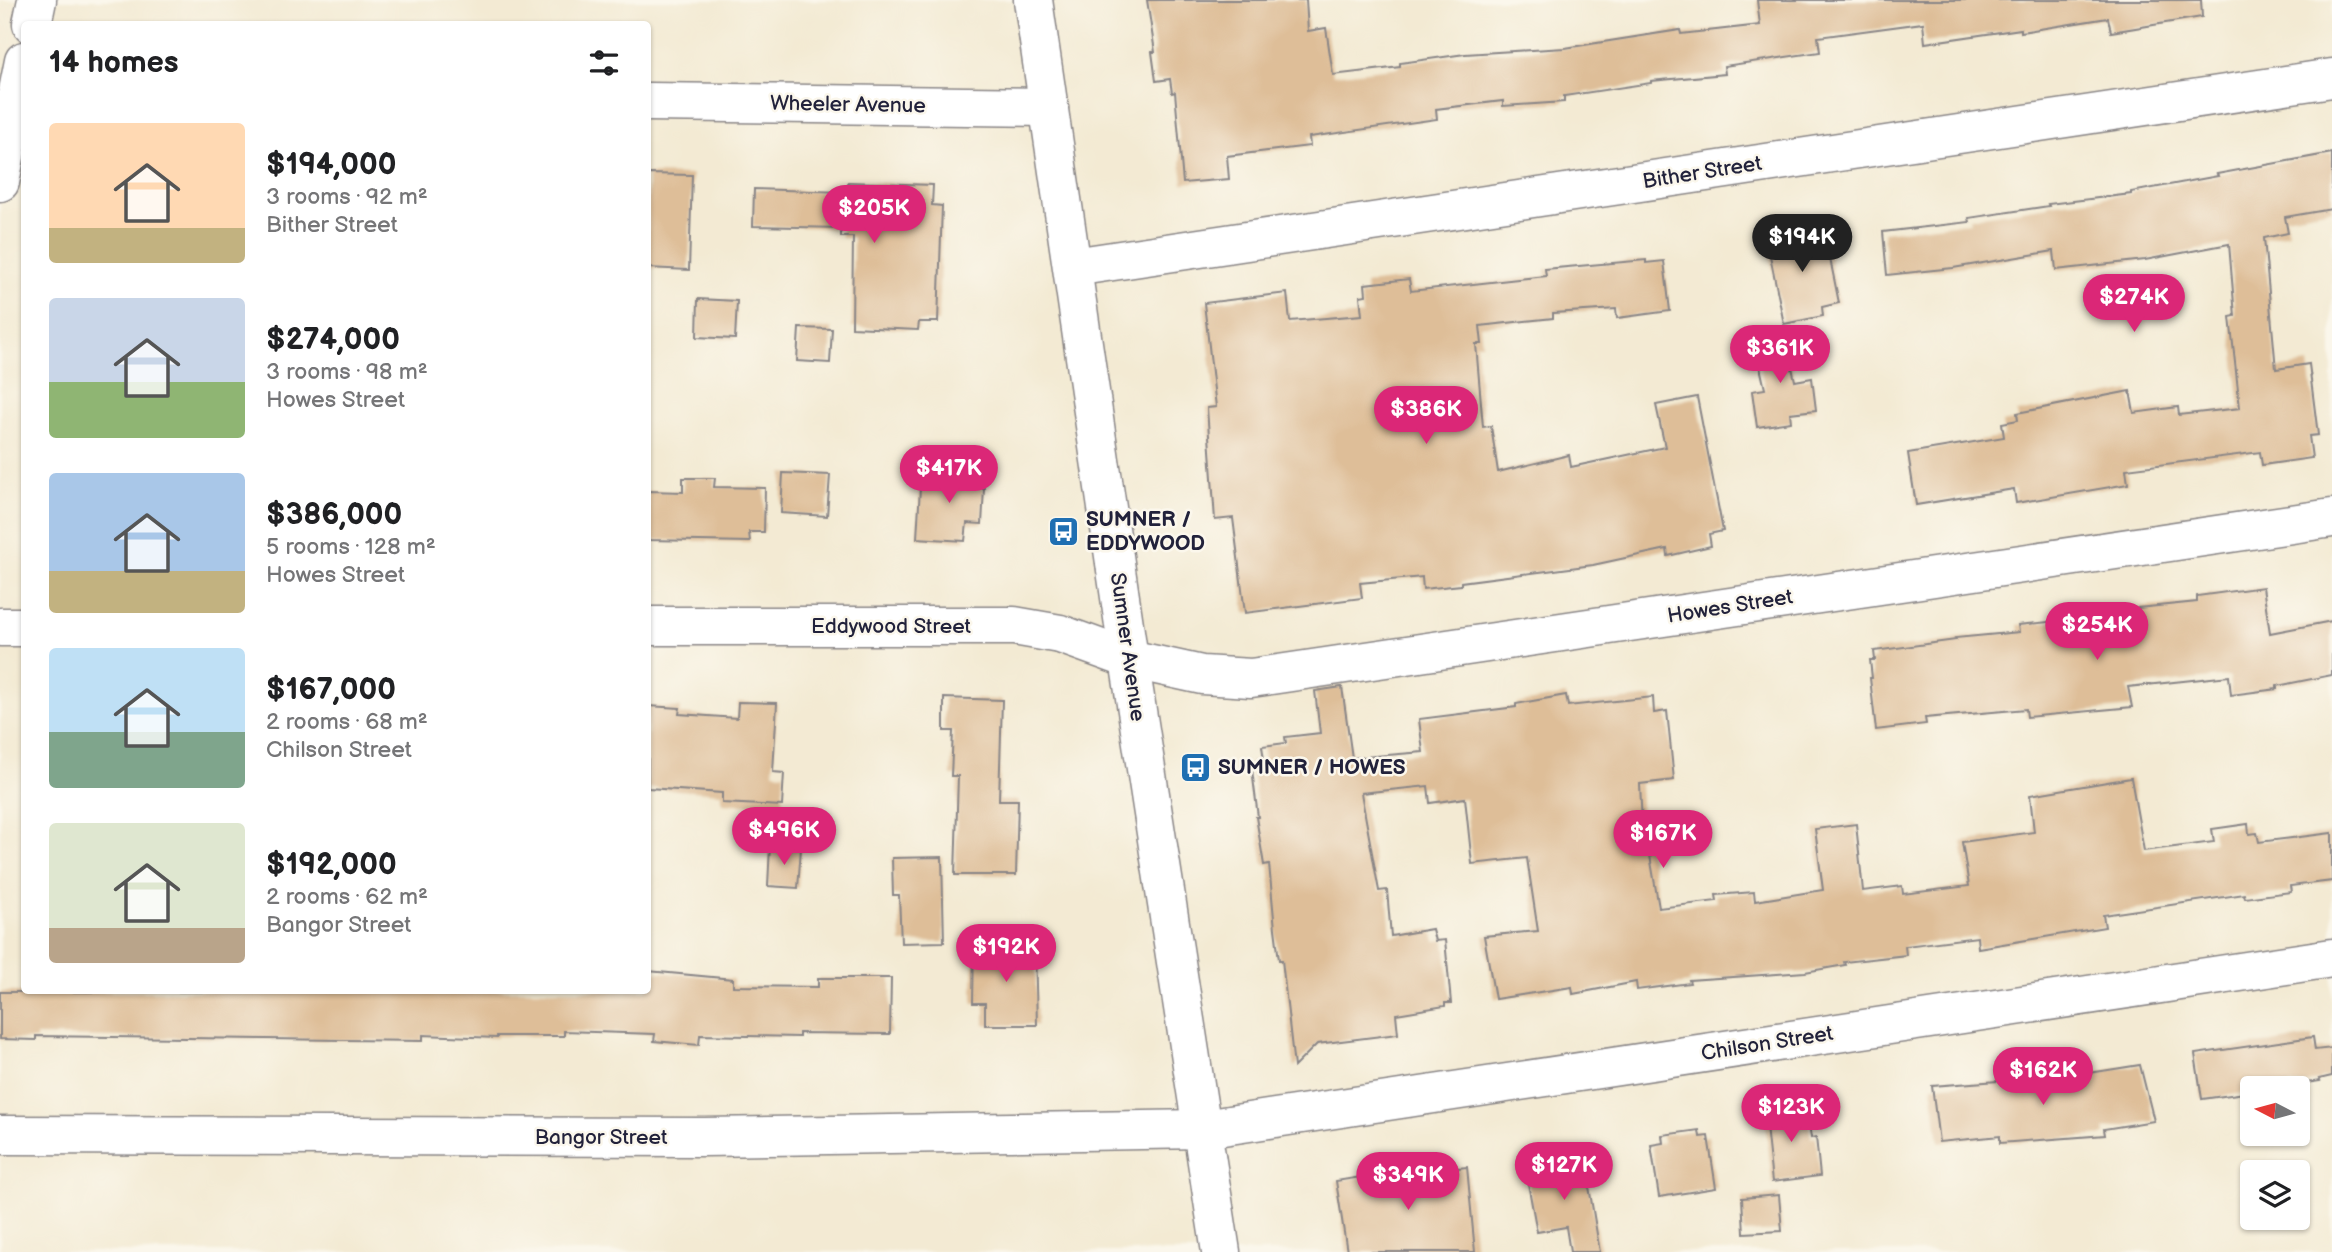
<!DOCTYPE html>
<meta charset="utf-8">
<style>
:root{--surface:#fff;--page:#f6f6f6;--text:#202124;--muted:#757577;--accent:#db2777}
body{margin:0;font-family:"Balsamiq Sans",sans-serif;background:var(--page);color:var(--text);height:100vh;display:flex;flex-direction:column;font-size:26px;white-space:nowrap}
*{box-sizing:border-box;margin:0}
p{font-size:23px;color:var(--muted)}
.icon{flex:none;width:38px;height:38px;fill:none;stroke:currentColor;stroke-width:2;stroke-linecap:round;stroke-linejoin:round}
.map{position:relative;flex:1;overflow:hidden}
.details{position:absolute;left:21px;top:21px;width:630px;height:973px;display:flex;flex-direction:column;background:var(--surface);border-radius:7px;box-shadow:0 2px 5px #0004}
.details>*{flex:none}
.needle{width:46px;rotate:276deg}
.controls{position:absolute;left:2240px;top:1076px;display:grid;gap:14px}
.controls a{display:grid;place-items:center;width:70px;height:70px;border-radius:7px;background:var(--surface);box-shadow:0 2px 5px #0004;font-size:35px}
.price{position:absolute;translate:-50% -60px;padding:0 16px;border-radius:24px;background:var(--accent);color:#fff;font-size:23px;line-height:46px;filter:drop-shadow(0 2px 4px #0008)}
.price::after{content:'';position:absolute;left:50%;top:42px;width:21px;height:16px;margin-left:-10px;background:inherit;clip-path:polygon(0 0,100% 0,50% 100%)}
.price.selected{background:#222;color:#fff}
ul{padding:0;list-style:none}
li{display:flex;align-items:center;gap:21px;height:175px;padding:0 28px}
li span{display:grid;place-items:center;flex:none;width:196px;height:140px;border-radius:7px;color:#555}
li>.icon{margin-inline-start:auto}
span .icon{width:84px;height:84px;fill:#fffc;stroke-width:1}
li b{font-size:30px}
h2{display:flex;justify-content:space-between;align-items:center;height:84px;padding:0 28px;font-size:30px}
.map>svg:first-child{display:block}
.building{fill:#debe98}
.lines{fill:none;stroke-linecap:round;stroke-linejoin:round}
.minor-casing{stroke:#8a8687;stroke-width:41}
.major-casing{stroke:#8a8687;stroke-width:41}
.minor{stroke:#fff;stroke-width:38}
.major{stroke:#fff;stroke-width:38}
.labels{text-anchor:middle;stroke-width:5;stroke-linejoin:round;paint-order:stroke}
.street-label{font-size:21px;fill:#22223b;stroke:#fbf7ec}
.poi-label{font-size:21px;font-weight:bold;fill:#22223b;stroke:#fbf7ec;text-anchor:start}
</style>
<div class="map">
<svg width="2332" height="1252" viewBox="0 0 2332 1252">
<rect width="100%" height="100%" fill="#fbf7ec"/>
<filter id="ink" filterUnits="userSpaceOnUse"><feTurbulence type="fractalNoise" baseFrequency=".0143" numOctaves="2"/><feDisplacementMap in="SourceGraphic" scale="14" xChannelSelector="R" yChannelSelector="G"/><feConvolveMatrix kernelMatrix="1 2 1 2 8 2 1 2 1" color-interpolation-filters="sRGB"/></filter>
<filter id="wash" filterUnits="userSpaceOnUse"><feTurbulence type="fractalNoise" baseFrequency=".00686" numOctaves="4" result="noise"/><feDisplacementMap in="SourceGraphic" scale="28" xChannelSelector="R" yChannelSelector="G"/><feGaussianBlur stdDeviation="1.57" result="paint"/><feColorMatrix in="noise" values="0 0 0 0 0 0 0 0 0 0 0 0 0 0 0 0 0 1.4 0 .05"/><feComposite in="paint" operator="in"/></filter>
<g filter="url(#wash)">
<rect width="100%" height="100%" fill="#f3ead3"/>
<g id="blocks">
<!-- building -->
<path class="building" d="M1147 0H1306L1308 31 1326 28 1333 75 1400 67V63L1465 54 1565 48 1680 30 1681 34 1760 25 1757 0H2201L2202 17 2111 32 2108 18 2021 32V29L1925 43 1923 23 1818 37 1820 52 1724 66 1725 74 1651 81V83L1564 96V102L1503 106V101L1436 109 1437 119 1309 137 1310 146 1227 156 1229 179 1183 183 1175 92 1172 93 1170 79 1156 81 1152 52H1155Z
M2332 153V209L2285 217 2288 233 2264 238 2276 369 2309 364 2318 435 2309 436 2312 458 2262 465 2260 452 2126 469 2128 484 2016 503 2014 489 1916 505 1908 453 2004 437 2002 423 2018 420 2017 413 2130 391 2134 413 2178 407 2179 415 2240 408 2230 317 2235 316 2229 244 2145 260 2056 270 2054 251 1953 268 1887 275 1883 232 1970 222 1969 218 2049 206 2048 204 2131 194V192L2218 176 2217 174Z
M648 174 692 175 689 270 648 268Z
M848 182 933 185 932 205 942 206 938 322H919L918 330 852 327 853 237H841V228L753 226 754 189 842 192V186H848Z
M1808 227 1809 232 1824 229 1839 303 1822 307 1823 316 1784 324 1766 236Z
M1646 260V263L1664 261 1670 311 1617 318 1616 309 1553 313V318L1480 326 1482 344H1476L1483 427 1491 426 1498 472 1569 455 1571 467 1665 447 1656 405 1697 397 1723 531 1709 534 1711 546 1668 556 1667 549 1593 565 1461 582V585L1423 589 1422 577 1360 583 1362 598 1245 613 1233 518 1215 520 1207 408 1216 407 1204 303 1287 293 1290 321 1362 315 1360 296 1366 295 1365 284 1409 279 1411 291 1546 276 1545 269Z
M698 299 737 301 735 339 697 337Z
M799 328 832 329 830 363 797 361Z
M1785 335 1795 381 1812 378 1816 410 1790 413 1791 422 1757 427 1752 391 1765 389 1754 341Z
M930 466 969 468 967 487 984 488 982 524 967 523 965 541 917 538 920 488 929 489Z
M783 473 830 475 827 516 781 513Z
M683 478H715L714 487 765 488 764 532H749L750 542 648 540V491L683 492Z
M2263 587 2270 633 2332 621V675L2277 686V689L2231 695 2229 676 2128 687 2132 707 2027 717 2026 709 1925 718 1926 724 1876 730 1870 678H1872L1870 660H1875L1874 651 1956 640 1955 638 2019 632 2018 625 2068 620V629L2139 621 2138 608 2197 602V596Z
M1342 687 1352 758 1423 752 1419 719 1516 707V704L1566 695 1568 706 1653 697 1654 713 1667 711 1674 780 1640 784 1643 845 1648 844 1659 908 1717 901 1716 895 1754 892 1755 901 1823 890 1815 829 1856 824 1863 891 1902 886 1903 894 1969 886 1962 842 2034 832 2030 795 2131 778 2144 851 2214 842 2212 829 2248 824 2249 834 2257 833 2259 842 2332 833V881L2290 886 2291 892 2245 898 2244 894 2103 915 2105 927 1978 948 1977 937 1905 946 1906 955 1844 962 1845 965 1805 972 1689 980 1690 983 1637 990 1636 982 1573 994 1572 987 1495 999 1484 936 1538 931 1527 858 1472 864 1465 798 1430 803 1428 786 1361 793 1379 891 1387 890 1391 936 1432 929 1435 941 1445 940 1451 1003H1445V1006L1396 1014 1398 1034 1317 1044 1294 1067 1282 960H1279L1275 929 1269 864 1264 865 1256 817H1258L1251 762 1264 760 1262 746 1286 743 1285 737 1320 733 1315 691Z
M944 698 1002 700 999 800H1018L1016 875H955L958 776H951L953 731H944Z
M738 702 777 703 773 772 784 773 782 806 722 803V793L648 788V706L680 708 679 714 737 718Z
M770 846 801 848 798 888 768 886Z
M942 857 944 942 901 943 899 895H893L892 858Z
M974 946 1035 947 1037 1025H985V1003H973Z
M648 971 733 979V986L818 987V978H891L890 1034 799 1033V1037L700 1035 699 1045 654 1041 655 1034 564 1031V1036H497V1038L423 1035V1041L36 1036V1040L0 1039V992L648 990Z
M2313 1037 2315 1050 2332 1048V1076L2319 1079 2320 1081 2273 1088H2252V1092L2202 1099 2195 1054Z
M2140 1065 2154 1121 2104 1129 2105 1135 2000 1143V1136L1939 1142 1932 1086 2077 1075Z
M1806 1104 1811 1138 1816 1137 1820 1176 1772 1182 1764 1108Z
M1699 1130 1700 1137 1708 1136 1716 1188 1659 1197 1651 1145 1663 1143 1662 1135Z
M1584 1157 1600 1252H1570L1566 1227 1537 1232 1525 1167Z
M1467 1167 1475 1252H1347L1336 1181 1417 1168 1418 1172Z
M1779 1195 1782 1231 1744 1233 1742 1198Z"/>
</g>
</g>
<g filter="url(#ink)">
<use href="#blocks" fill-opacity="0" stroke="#8a8687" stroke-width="2"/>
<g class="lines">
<defs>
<path id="minor" d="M648 102 1049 107
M1073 267 2332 78
M648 626H1014L1060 634 1129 659 1202 675 1251 678 2332 518
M0 627H24
M0 1135 704 1137 1203 1129 2332 958"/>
<path id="major" d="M1033 0 1129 659 1221 1252
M32 24 37 0
M0 182 24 61"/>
</defs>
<!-- minor casing -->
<use href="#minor" class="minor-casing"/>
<!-- major casing -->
<use href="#major" class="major-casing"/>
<!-- minor -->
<use href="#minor" class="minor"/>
<!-- major -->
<use href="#major" class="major"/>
</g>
</g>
<!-- icons -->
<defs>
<symbol id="bus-square" viewBox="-11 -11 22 22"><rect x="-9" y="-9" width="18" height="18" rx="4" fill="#1f6fb2" stroke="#fbf7ec"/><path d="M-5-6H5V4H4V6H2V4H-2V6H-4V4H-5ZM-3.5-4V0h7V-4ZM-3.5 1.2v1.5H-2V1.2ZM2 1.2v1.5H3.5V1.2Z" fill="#fff"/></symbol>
</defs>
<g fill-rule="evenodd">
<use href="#bus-square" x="1046" y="514" width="35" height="35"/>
<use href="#bus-square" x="1178" y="750" width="35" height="35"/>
</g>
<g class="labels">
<!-- street labels -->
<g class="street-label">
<text transform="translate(848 104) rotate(1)" y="7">Wheeler Avenue</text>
<text transform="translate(1702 172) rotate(-9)" y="7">Bither Street</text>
<text transform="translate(1730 606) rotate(-9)" y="7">Howes Street</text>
<text x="891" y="633">Eddywood Street</text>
<text transform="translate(1128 647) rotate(82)" y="7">Sumner Avenue</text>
<text transform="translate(1767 1043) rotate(-9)" y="7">Chilson Street</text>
<text x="601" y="1144">Bangor Street</text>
</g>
<!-- poi labels -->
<g class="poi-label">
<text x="1086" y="526">SUMNER /<tspan x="1086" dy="24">EDDYWOOD</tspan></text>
<text x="1218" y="774">SUMNER / HOWES</text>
</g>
</g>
</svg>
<div class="controls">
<a><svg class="needle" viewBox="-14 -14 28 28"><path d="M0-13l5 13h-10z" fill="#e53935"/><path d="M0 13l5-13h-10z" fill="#757577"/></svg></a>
<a><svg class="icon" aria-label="layers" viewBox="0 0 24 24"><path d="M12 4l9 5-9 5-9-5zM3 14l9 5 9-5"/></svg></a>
</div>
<b class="price" style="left:874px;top:245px">$205K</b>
<b class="price selected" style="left:1802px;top:274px">$194K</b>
<b class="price" style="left:2134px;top:334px">$274K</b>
<b class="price" style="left:1780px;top:385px">$361K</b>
<b class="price" style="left:1426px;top:446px">$386K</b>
<b class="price" style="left:949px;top:505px">$417K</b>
<b class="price" style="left:2097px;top:662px">$254K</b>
<b class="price" style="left:784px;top:867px">$496K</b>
<b class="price" style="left:1663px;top:870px">$167K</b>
<b class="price" style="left:1006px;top:984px">$192K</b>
<b class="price" style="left:2043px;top:1107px">$162K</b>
<b class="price" style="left:1791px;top:1144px">$123K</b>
<b class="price" style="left:1564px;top:1202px">$127K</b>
<b class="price" style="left:1408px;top:1212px">$349K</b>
<section class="details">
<h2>14 homes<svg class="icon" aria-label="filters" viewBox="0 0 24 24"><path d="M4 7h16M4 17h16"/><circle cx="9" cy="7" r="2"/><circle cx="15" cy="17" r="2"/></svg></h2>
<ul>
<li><span style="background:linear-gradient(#ffd9b3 75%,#c2b280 0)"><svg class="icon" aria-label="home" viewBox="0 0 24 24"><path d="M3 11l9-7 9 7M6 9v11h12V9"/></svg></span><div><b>$194,000</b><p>3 rooms · 92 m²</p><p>Bither Street</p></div></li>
<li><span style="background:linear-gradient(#c9d6e8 60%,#8fb573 0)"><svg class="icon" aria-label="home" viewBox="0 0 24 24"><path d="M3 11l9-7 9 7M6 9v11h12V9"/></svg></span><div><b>$274,000</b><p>3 rooms · 98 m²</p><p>Howes Street</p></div></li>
<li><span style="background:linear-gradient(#a9c7e8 70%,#c2b280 0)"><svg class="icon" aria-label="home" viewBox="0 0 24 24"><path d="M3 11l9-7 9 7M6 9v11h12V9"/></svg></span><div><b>$386,000</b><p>5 rooms · 128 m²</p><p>Howes Street</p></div></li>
<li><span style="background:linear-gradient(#bfe0f5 60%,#7fa58c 0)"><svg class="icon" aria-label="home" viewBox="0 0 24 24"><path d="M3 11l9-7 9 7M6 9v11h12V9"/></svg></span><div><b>$167,000</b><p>2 rooms · 68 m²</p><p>Chilson Street</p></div></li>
<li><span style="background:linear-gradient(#dfe7d0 75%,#b9a48a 0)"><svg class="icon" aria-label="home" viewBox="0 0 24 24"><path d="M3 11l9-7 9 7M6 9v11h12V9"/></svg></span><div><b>$192,000</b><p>2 rooms · 62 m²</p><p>Bangor Street</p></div></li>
</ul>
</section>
</div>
